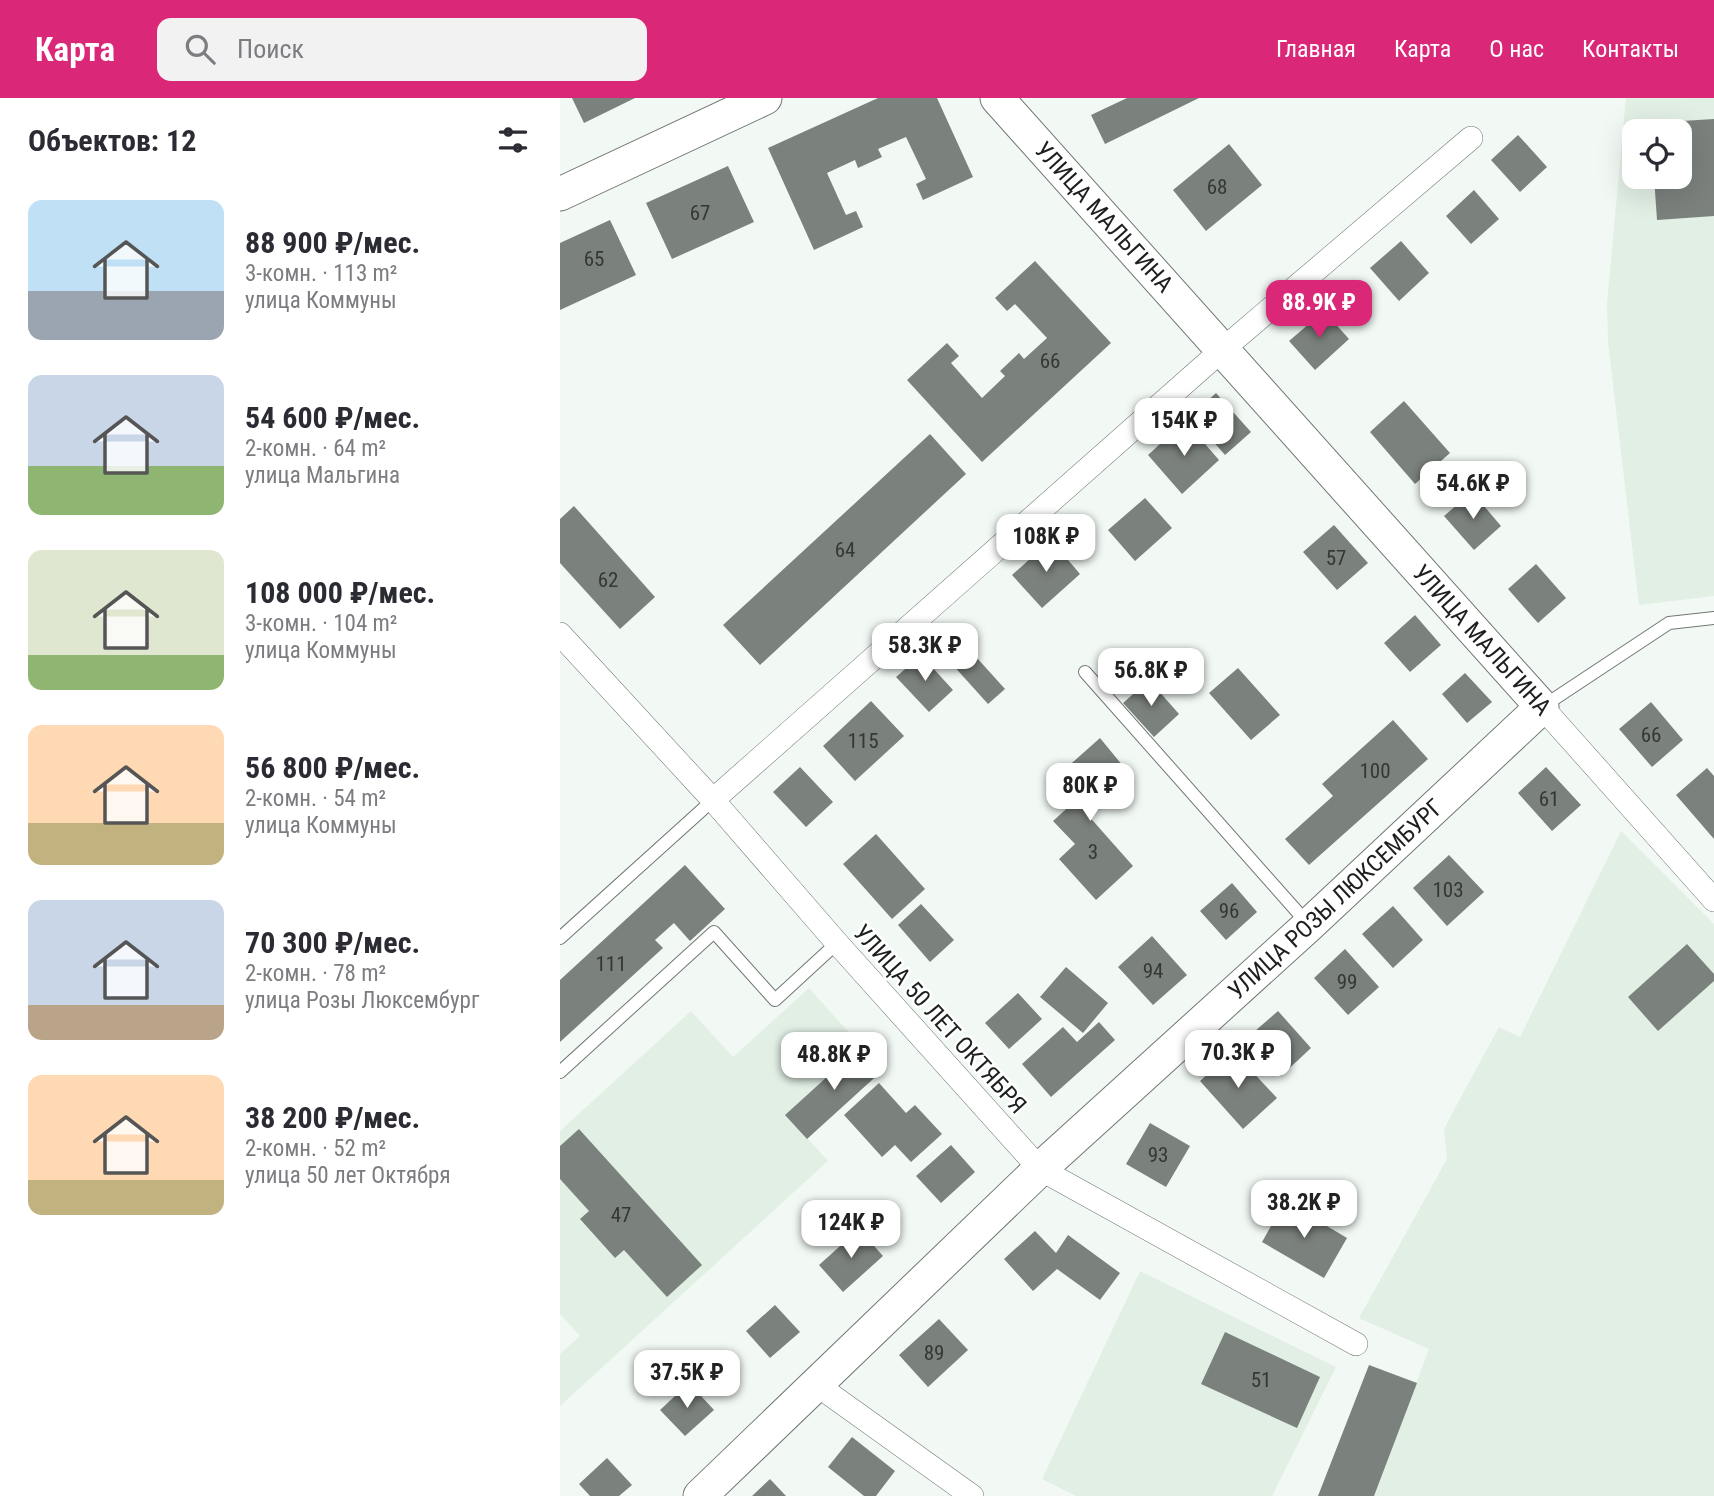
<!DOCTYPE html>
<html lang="ru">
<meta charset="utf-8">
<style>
:root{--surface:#fff;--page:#f2f2f3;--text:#2b2b33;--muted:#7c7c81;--accent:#db2777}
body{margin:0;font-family:"Roboto Condensed",sans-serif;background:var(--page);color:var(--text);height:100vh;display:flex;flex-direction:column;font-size:26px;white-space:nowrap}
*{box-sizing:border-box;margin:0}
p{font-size:23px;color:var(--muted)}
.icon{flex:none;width:38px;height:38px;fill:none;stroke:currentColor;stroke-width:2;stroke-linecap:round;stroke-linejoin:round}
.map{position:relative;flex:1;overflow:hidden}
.sheet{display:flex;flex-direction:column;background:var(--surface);width:560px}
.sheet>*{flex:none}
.fabs{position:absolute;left:1062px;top:21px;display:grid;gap:14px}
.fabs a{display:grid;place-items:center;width:70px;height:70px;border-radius:14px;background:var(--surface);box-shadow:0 7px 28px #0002;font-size:35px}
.price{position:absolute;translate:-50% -60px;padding:0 16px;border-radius:14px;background:#fff;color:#222;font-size:23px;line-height:46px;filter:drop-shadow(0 2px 4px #0008)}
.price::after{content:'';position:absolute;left:50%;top:42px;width:21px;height:16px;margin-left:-10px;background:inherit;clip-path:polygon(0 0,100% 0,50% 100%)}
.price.on{background:var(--accent);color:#fff}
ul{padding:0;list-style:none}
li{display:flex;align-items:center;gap:21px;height:175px;padding:0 28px}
li span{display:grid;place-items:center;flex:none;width:196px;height:140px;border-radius:14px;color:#555}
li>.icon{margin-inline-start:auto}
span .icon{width:84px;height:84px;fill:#fffc;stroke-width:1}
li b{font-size:30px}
h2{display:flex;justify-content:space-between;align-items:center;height:84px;padding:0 28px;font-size:30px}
header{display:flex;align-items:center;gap:42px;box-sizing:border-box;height:98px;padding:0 35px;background:var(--accent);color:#fff}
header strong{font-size:33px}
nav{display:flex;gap:38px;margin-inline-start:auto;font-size:24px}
.search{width:490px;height:63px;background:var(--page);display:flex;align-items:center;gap:18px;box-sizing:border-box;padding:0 24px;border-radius:14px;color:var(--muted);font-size:26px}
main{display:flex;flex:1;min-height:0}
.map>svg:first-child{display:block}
.built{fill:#e2efe5;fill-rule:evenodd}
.building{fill:#7b817c}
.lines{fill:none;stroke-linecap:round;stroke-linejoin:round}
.lane-casing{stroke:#717773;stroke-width:14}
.street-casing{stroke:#717773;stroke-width:24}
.secondary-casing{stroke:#717773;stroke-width:35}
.lane{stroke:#fff;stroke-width:12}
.street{stroke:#fff;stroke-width:23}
.secondary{stroke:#fff;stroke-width:33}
.labels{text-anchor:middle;stroke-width:5;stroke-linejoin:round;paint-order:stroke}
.number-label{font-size:21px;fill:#343835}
.street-label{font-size:24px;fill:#1c1f1d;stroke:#fff}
</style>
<header>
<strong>Карта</strong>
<div class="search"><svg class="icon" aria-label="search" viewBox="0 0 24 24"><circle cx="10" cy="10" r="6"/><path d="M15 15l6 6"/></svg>Поиск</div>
<nav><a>Главная</a><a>Карта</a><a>О нас</a><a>Контакты</a></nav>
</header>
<main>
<section class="sheet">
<h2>Объектов: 12<svg class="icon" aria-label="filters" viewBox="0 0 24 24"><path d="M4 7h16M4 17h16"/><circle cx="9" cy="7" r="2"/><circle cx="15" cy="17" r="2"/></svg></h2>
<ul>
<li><span style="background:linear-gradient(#bfe0f5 65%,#9aa5b1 0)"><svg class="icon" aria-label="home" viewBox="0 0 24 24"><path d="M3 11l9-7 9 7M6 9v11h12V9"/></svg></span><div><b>88 900 ₽/мес.</b><p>3-комн. · 113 m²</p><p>улица Коммуны</p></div></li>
<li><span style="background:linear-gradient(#c9d6e8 65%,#8fb573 0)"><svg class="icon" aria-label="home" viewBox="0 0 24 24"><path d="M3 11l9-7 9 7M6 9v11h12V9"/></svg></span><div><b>54 600 ₽/мес.</b><p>2-комн. · 64 m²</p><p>улица Мальгина</p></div></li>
<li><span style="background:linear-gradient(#dfe7d0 75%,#8fb573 0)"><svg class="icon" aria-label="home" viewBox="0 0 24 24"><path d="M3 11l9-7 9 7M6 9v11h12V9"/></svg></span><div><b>108 000 ₽/мес.</b><p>3-комн. · 104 m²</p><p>улица Коммуны</p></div></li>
<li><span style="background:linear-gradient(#ffd9b3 70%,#c2b280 0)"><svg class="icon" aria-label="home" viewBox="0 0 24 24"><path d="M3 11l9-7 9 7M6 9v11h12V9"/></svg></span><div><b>56 800 ₽/мес.</b><p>2-комн. · 54 m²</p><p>улица Коммуны</p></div></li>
<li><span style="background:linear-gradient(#c9d6e8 75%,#b9a48a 0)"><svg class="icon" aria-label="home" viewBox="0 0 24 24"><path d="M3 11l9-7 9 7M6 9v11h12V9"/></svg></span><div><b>70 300 ₽/мес.</b><p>2-комн. · 78 m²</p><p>улица Розы Люксембург</p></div></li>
<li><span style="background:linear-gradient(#ffd9b3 75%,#c2b280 0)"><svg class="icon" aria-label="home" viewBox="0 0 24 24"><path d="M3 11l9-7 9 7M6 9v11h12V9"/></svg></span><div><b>38 200 ₽/мес.</b><p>2-комн. · 52 m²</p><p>улица 50 лет Октября</p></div></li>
</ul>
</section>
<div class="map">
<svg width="1154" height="1398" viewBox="0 0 1154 1398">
<rect width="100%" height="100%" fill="#f2f9f4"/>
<!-- built -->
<path class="built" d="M1066 0H1154V498L1079 507 1048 244 1047 205ZM1074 33H1120V79H1074Z
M1061 733 1154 826V1398H814L869 1251 799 1220 887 1061 884 1031 901 999 939 929 960 939Z
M249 890 301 948 226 1016 268 1063 0 1308V1256L20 1238 0 1216V1033L131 913 173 959Z
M580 1173 776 1269 712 1398H516L482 1381Z"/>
<!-- building -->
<path class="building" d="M12 0H75L24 25Z
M318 0H377L413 79 363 102 356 86 366 81 346 39 318 51 322 59 298 70 295 62 267 75 286 117 296 113 303 129 254 152 208 50Z
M567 0H639L545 46 531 17Z
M1154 21V118L1097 122 1094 79H1120V33H1091L1090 25Z
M958 37 987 69 960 94 931 62Z
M669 46 702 87 646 133 613 92Z
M168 68 194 124 112 161 86 105Z
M914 92 939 121 911 146 886 118Z
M50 122 76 177 0 212V145Z
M841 143 869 175 839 203 810 170Z
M475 163 551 245 422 364 347 282 387 245 399 258 391 265 422 300 445 278 440 273 459 255 464 261 487 240 455 206 447 213 435 200Z
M764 213 789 241 755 272 729 243Z
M656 295 691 334 665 357 631 318Z
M844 303 890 355 855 386 810 334Z
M625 323 659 362 622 396 588 357Z
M370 336 406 376 200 567 163 527Z
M912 394 941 428 914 452 884 418Z
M585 400 612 430 575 463 548 432Z
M14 408 95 499 60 531 0 465V421Z
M774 427 808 465 777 492 743 454Z
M491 442 520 476 482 510 452 477Z
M976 466 1006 500 978 525 948 491Z
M855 517 881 547 850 574 824 545Z
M390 530 445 591 428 606 373 545Z
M361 557 393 592 369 614 336 579Z
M678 570 720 617 691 642 649 595Z
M905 575 932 604 907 625 882 596Z
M589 582 619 616 594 639 563 605Z
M311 603 344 638 295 683 263 648Z
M1091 604 1123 642 1092 669 1059 631Z
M833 622 868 661 749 767 725 741 773 698 762 686Z
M540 640 563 668 519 707 573 768 536 802 499 761 515 746 493 723 515 703 495 680Z
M240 669 273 704 246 729 213 694Z
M986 669 1021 707 992 733 958 695Z
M1147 670 1154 678V741L1116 697Z
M316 736 365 791 332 821 283 766Z
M889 757 924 794 887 828 853 790Z
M125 767 165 811 130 843 114 825 95 842 103 850 0 944V882Z
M672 785 697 814 666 842 640 813Z
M361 806 394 842 370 864 338 827Z
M833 808 863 842 833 870 802 836Z
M592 838 627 877 593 907 558 869Z
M1127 846 1154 876V883L1098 933 1068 899Z
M785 851 819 889 788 917 754 880Z
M506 869 548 905 523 935 480 899Z
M458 895 482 921 449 951 425 925Z
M718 913 751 950 721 978 687 940Z
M539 924 555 942 491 999 462 966 503 929 517 944Z
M301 948 323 972 247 1041 225 1017Z
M673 953 717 1000 683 1031 640 983Z
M319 985 346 1015 355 1007 382 1036 351 1064 335 1047 322 1059 284 1017Z
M590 1025 630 1048 606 1089 566 1066Z
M19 1031 142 1167 107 1199 64 1152 55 1160 20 1121 29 1113 0 1081V1048Z
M391 1047 415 1074 381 1105 356 1078Z
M725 1103 787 1140 764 1180 702 1144Z
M299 1131 323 1158 283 1194 259 1167Z
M475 1133 496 1155 508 1137 560 1175 540 1202 497 1171 473 1193 444 1161Z
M215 1207 240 1234 210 1260 186 1233Z
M379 1221 408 1252 368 1289 339 1257Z
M665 1234 760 1279 737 1330 641 1286Z
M809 1267 857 1285 814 1398H758Z
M129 1285 154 1312 125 1338 100 1312Z
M292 1339 335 1373 316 1398H304L268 1369Z
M47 1360 72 1387 59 1398H30L19 1386Z
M210 1381 226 1398H192Z"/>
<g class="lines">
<defs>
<path id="lane" d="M525 574 749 827
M982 609 1109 525 1154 520
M0 840 153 702
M0 974 154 834 215 902 277 845"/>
<path id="street" d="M0 536 153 702 277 845 480 1071 796 1246
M982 609 1154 802
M153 702 662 252 911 40
M257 1287 412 1398"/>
<g id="secondary">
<path d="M0 96 205 0"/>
<path id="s1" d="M140 1398 480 1071 749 827 982 609 437 0"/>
</g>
</defs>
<!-- lane casing -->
<use href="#lane" class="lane-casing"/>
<!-- street casing -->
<use href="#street" class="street-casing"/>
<!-- secondary casing -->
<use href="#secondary" class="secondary-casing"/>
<!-- lane -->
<use href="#lane" class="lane"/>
<!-- street -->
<use href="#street" class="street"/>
<!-- secondary -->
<use href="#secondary" class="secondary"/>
</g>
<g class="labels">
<!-- number labels -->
<g class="number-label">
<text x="657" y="96">68</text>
<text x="140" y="122">67</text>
<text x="34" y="168">65</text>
<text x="490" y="270">66</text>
<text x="285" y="459">64</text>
<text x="776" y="467">57</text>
<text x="48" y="489">62</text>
<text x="1091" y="644">66</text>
<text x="303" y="650">115</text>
<text x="815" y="680">100</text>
<text x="989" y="708">61</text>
<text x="533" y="761">3</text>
<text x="888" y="799">103</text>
<text x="669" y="820">96</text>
<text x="51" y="873">111</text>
<text x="593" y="880">94</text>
<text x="787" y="891">99</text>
<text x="598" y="1064">93</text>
<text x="61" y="1124">47</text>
<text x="374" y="1262">89</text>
<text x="701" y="1289">51</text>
</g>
<!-- street labels -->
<g class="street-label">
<text transform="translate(544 119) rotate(48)" y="8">УЛИЦА МАЛЬГИНА</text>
<text transform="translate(922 542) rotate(48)" y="8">УЛИЦА МАЛЬГИНА</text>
<text dy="8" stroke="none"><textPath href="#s1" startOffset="872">УЛИЦА РОЗЫ ЛЮКСЕМБУРГ</textPath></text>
<text transform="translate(380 921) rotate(48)" y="8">УЛИЦА 50 ЛЕТ ОКТЯБРЯ</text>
</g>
</g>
</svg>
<div class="fabs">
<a><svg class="icon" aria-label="locate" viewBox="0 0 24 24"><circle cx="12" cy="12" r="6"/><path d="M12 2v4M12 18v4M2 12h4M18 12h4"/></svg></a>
</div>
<b class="price on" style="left:759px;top:242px">88.9K ₽</b>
<b class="price" style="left:624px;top:360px">154K ₽</b>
<b class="price" style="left:913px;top:423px">54.6K ₽</b>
<b class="price" style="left:486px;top:476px">108K ₽</b>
<b class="price" style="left:365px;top:585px">58.3K ₽</b>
<b class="price" style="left:591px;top:610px">56.8K ₽</b>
<b class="price" style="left:530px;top:725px">80K ₽</b>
<b class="price" style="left:678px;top:992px">70.3K ₽</b>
<b class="price" style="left:274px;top:994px">48.8K ₽</b>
<b class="price" style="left:744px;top:1142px">38.2K ₽</b>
<b class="price" style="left:291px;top:1162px">124K ₽</b>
<b class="price" style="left:127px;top:1312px">37.5K ₽</b>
</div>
</main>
